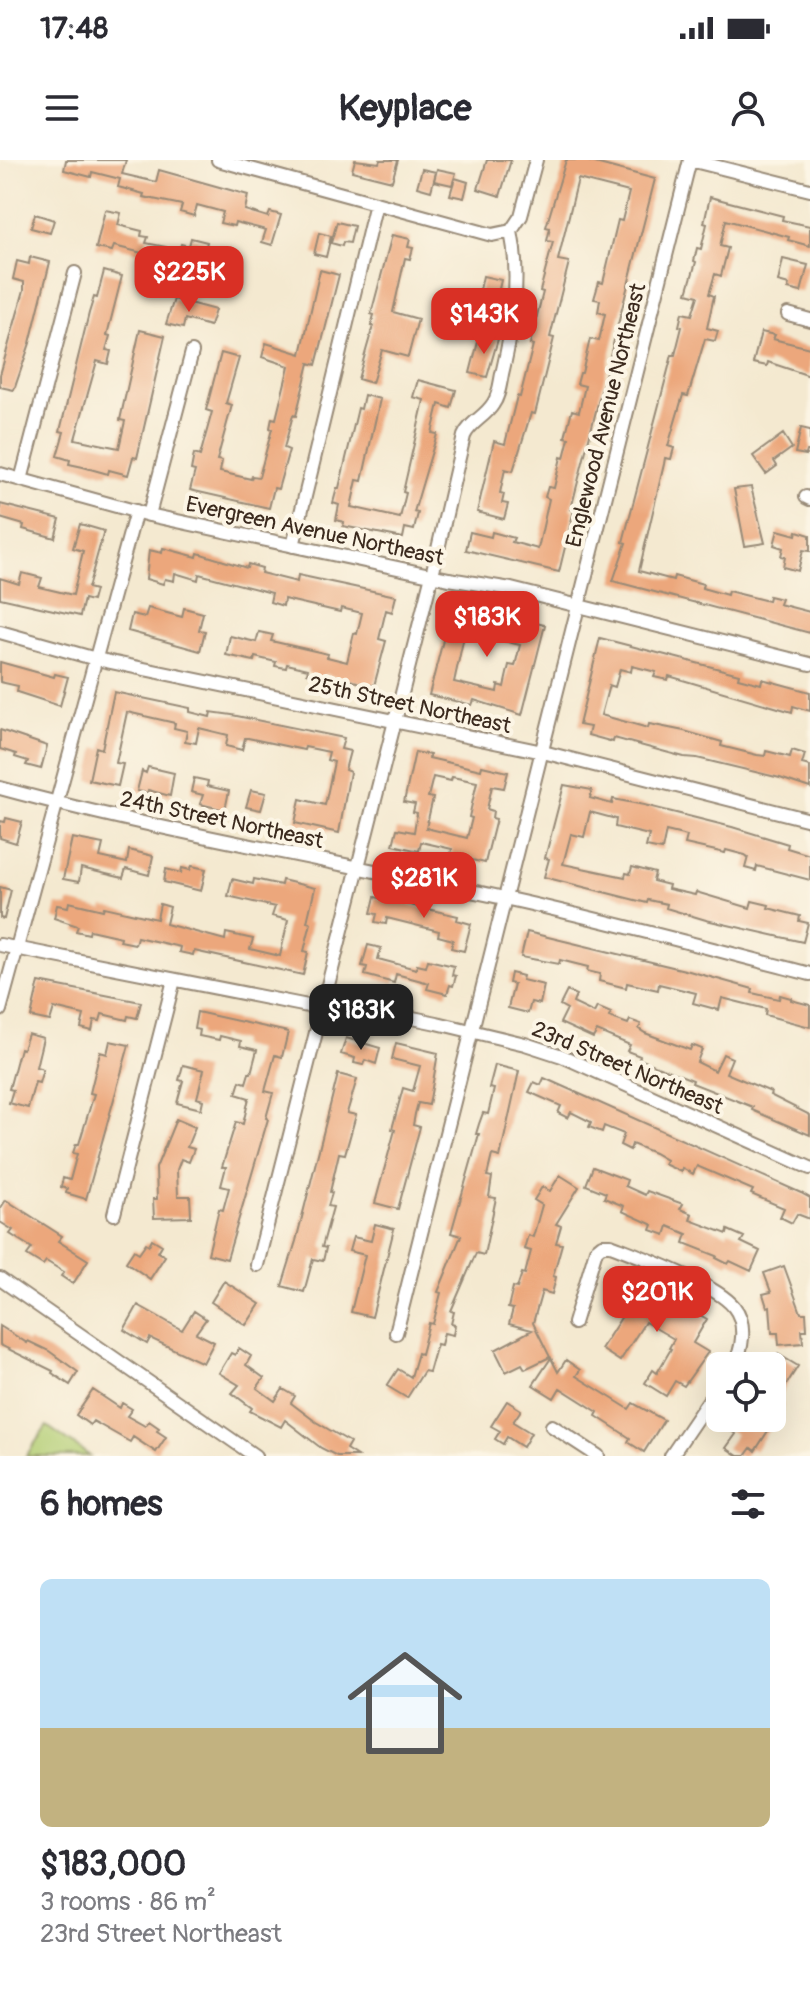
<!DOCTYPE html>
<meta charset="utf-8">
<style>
:root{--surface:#fff;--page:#f2f2f3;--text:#2b2b33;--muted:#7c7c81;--accent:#d93025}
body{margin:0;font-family:Pangolin,sans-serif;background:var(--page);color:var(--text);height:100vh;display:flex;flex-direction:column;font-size:30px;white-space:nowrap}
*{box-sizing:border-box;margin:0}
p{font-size:26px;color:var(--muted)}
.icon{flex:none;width:44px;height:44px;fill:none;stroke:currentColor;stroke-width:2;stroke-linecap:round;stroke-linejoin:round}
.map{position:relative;height:1296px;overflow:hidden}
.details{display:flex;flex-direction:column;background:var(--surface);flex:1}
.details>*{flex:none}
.buttons{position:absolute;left:706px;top:1192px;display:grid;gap:16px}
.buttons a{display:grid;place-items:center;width:80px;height:80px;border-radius:12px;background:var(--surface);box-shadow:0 8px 32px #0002;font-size:40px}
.price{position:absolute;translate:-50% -68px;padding:0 18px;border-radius:16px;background:var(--accent);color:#fff;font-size:26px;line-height:52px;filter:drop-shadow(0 2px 4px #0008)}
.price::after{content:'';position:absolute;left:50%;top:48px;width:24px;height:18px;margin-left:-12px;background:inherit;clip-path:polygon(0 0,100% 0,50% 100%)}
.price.active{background:#222;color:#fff}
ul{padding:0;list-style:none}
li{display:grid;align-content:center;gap:16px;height:424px;padding:0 40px}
li span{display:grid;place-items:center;height:248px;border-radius:12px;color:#555}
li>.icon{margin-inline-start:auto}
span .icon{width:144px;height:144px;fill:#fffc;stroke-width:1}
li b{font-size:34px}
h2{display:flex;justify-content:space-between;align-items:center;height:96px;padding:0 40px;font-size:34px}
.status{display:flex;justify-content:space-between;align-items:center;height:56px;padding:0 40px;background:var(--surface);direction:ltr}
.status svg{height:22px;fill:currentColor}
header{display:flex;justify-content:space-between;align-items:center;height:104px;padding:0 40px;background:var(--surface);font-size:36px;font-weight:700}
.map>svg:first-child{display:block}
.green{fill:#b3ce74;stroke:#777c49;stroke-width:2}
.building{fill:#eca77b;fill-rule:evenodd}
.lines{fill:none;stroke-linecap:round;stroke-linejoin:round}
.minor-casing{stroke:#988a77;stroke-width:16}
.minor{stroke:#fff;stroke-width:12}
.labels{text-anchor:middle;stroke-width:8;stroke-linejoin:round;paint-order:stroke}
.street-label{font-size:22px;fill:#3b2a1e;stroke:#fcf5e5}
</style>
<div class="status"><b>17:48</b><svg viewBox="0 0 49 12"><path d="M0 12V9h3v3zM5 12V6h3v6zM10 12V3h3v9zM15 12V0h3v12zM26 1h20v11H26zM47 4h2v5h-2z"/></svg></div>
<header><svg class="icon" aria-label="menu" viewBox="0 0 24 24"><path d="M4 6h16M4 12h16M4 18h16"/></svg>Keyplace<svg class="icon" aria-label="person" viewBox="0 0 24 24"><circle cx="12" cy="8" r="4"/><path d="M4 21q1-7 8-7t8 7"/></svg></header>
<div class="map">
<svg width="810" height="1296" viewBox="0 0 810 1296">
<rect width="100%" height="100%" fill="#fcf5e5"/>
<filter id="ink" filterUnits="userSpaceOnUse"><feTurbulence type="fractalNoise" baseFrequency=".0125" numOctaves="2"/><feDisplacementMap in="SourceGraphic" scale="16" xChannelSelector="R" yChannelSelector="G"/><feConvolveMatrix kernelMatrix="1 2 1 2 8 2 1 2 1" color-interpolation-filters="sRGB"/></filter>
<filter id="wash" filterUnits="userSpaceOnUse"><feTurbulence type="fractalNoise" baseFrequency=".006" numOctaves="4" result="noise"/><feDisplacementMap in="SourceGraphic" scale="32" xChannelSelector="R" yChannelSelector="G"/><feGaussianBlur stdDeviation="1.8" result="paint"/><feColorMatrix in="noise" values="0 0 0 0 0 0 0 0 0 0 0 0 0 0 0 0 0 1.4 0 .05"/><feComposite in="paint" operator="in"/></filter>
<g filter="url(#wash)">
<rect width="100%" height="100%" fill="#f4e9d0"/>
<!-- green -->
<path class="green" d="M47 1266 90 1296H26Z"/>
<g id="blocks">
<!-- building -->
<path class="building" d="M66 0H126L122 14 156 22 159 10 248 35 245 50 268 57 270 52 281 55 272 85 262 82 266 70 235 62 234 66 220 63 223 52 197 45 194 56 180 52 182 45 143 37 144 34 118 27 120 19 92 12 91 17 64 10Z
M355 0 379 3 380 0H398L392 21 352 11Z
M487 0H511L500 36 478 29Z
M566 0H584L655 19 571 349 574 350 559 412 466 390 470 372 491 377 492 372 514 378 512 382 538 389 549 339 545 337 548 327 554 328 561 297 564 298 569 278 565 277 572 250 579 252 585 226 577 224 580 213H582L590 179 599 181 605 154 598 152 600 140 594 139 599 122 603 123 618 60 622 61 629 32 578 19 558 100 569 102 550 177 554 178 535 254 531 253 513 311 505 309 500 333 504 334 502 343 508 344 504 359 477 352 494 281 505 284 517 236 520 237 533 185 530 184 543 132 540 131 553 82 547 81 550 68 546 67Z
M422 9 436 12 431 31 417 27Z
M437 9 456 13 452 25 434 21Z
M455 18 468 22 464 38 450 35Z
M710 37 783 56 782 60 810 66V86L788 80 789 77 726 60 720 86 728 88 721 116 715 114 709 134 714 136 707 168 718 171 715 181 705 179 688 236 683 235 668 286 674 288 671 299 665 298 664 304 639 411 673 420 674 416 703 424 702 428 727 435 728 431 768 441 769 436 781 439 779 444 810 452V473L613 421 626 383 623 382 672 195H675L682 167 679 166 682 153 692 155 698 136 687 133 696 102 694 101 697 88 701 89 707 64 704 63Z
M105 50 121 53 118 65 142 71 141 76 148 77 146 83 166 87 162 102 145 98 146 94 114 86 112 91 96 88Z
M35 54 54 60 50 73 31 68Z
M337 62 354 66 350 83 343 82 342 86 331 83Z
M319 73 331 76 326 97 314 94Z
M392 75 410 79 408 87 413 88 410 99 405 98 393 152 418 159 408 197 382 190 372 223 358 219 373 166H371L374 155 371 154Z
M191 78 207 82 205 90 214 92 212 102 178 94 181 84 189 86Z
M30 97 50 102 30 183 14 230 0 227V215L24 130V122L13 119 17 101 29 104Z
M783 99 808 105 801 132 788 129 789 125 778 122Z
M320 110 339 115 316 205 309 203 296 256 293 255 284 288 289 290 278 329 274 328 269 348 190 330 195 311 191 310 194 294 200 296 212 252 206 250 221 193 239 198 226 243 232 245 217 300 222 301 220 312 251 319 252 316 259 317 272 269 270 268 272 258 276 259 289 206 262 197 266 183 301 194Z
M104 111 122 116 107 175 110 176 106 190 111 191 108 204 97 201 75 279 119 288 125 261 120 260 140 170 165 176 137 298 133 297 128 315 109 310 108 314 83 307 69 304 70 300 57 296 64 272 60 271 89 153 94 137 97 138Z
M483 116 501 120 492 161 474 157Z
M174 139 215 150 210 166 185 159 183 168 166 164Z
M761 172 775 175 773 179 810 188V216L768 202 767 206 753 203Z
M480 174 498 179 487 217 470 213Z
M418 220 456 230 451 248 439 244 432 273 437 274 414 352 418 353 414 370 405 368 403 378 343 366 344 362 336 360 339 345 333 343 337 328H339L358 248 361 249 364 235 380 239 362 321 357 320 351 347 400 358 406 333 403 332 424 240 413 237Z
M801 268 810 270V291H807L806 295 795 293Z
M783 274 792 288 774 301 777 306 766 314 753 296Z
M751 327 765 383 745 386 734 329Z
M0 344 60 359 55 378 23 369 24 365 0 358Z
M80 364 104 371 88 428 95 430 92 441 84 439 80 456 0 438V418L19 424 22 413 42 418 39 427 73 435 83 391 73 388Z
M778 370 796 375 797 371 810 375V391L803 390 798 411 783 407 785 397 781 396 783 388 774 385Z
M163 388 197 397 198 393 247 408 248 404 262 408 261 413 297 422 298 415 396 436 392 452 386 450 379 479 386 481 374 526 324 514 323 517 307 513 308 509 287 504 286 508 275 506 276 502 255 497 254 501 226 495 230 476 256 482 259 472 273 475 271 481 328 494 327 497 347 502 354 473 357 474 362 453 341 448 340 452 284 439 283 446 270 442 272 433 199 414 198 420 175 413 174 421 165 419 163 424 146 419 149 390 162 393Z
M452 445 545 465 522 555 474 540 472 545 429 535ZM466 467 496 474 495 479 520 485 515 506 509 505 504 527 498 525 497 532 454 522Z
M148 448 182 457 184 448 203 453 199 470 205 471 200 491 128 471 132 454 145 457Z
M600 478 739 514 738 518 761 524 762 519 810 532V551L793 546 792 552 669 516 668 520 654 517 656 512 632 506 631 512 620 509 615 527 609 525 601 555 648 568 649 564 684 571 722 582 721 586 757 595 765 596 766 591 790 597 792 590 805 594 802 604 810 606V628L780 618 697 598 684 597 614 578 613 582 588 575 590 567 579 565Z
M0 502 54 517 55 514 68 517 60 546 17 532 18 526 0 522Z
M114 532 190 548V552L210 557 211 552 232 555 344 578 341 589 350 591 345 610 350 612 339 673 295 663 300 639 325 645 334 602 327 600 329 592 305 587 304 590 248 578H245L242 590 226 586 228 575 199 568 196 583 185 581 187 571 174 568 175 563 127 552 116 603 123 604 118 626 89 620 96 587 102 589Z
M0 570 47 586 41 609 26 605 28 601 15 597 16 594 0 589Z
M415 592 430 595 429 598 481 610 482 606 508 612 504 628 492 626 487 649 493 651 492 658 496 659 485 703 451 695 452 689 421 682 419 691 393 685 397 669 414 672 417 653 413 652 415 644 404 642ZM433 617 451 621 452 617 477 622 469 657 472 658 467 678 426 668 433 638 428 637Z
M148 607 174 613 170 636 148 630 147 633 137 631 142 611 146 613Z
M194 618 208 621 207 626 229 631 225 650 200 644 203 635 191 632Z
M564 625 592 630 590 638 612 644 613 639 644 645 732 667 788 684 787 688 810 695V720L757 706 756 711 745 708 748 697 745 695 726 690 725 693 685 684 687 676 666 671 662 690 646 687 649 675 615 667 616 659 590 652 584 677 571 674 563 704 625 717 626 713 630 714 632 707 655 713 653 721 669 725 668 729 695 735 696 732 750 748 752 741 769 745 768 748 800 756 799 761 808 763 803 782 706 760 666 748 667 744 648 740 647 743 544 717 549 699 545 698Z
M251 630 266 633 261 650 246 647Z
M6 658 22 662 16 683 0 678V661L5 662Z
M72 678 103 684 100 697 127 703 129 690 153 696 149 715 126 709 123 718 81 708 79 722 63 719Z
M192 706 206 709 201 731 164 722 166 709 181 713 182 708 190 710Z
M232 719 253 724 254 719 281 725 282 720 315 728 307 762 311 763 304 791 308 792 303 815 194 791 193 795 179 792 180 787 137 777 135 784 120 781 121 777 90 770 89 774 76 771 78 766 54 758 57 745 68 747 69 742 103 750 104 747 157 759 160 744 170 747 166 764 225 780 226 773 253 779 250 789 280 796 288 760 272 756 275 747 228 736Z
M0 727 11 730 4 759 0 758Z
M375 737 458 756 457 760 471 764 464 791 451 788 453 780 438 776 439 771 387 758 386 764 375 762 377 754 371 753Z
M527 772 689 811 753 829 752 833 779 839 780 835 791 838V840L810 845V867L765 855 766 849 722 838 719 850 693 843 696 833 659 824 658 830 627 823 626 828 599 821 600 814 587 811 588 807 560 800 559 804 521 797Z
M368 785 381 788 378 799 416 809 417 805 426 807 428 800 454 806 452 815 456 816 453 826 450 825 447 834 427 829 429 823 396 814 394 823 365 815 367 807 362 806Z
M511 813 523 816 522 820 544 825 540 844 531 842 528 853 508 848 514 824 509 823Z
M39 822 141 842 137 858 128 856 127 860 102 854 100 861 94 860 92 871 81 868 84 855 54 848 50 861 31 857Z
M567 831 576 835 573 843 594 853 597 847 611 853 609 857 628 864 630 860 641 864 639 869 645 873 690 890 692 885 702 889 697 902 715 911 723 894 732 898 726 913 771 932 770 935 810 955V975L752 950 753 947 692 923 693 920 639 899 640 896 627 891 630 885 597 871 593 878 560 863 567 849 560 845Z
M197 852 288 872 282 897 275 895 265 931 273 933 266 958 268 959 227 1099 208 1094 219 1049 223 1050 229 1028 221 1026 226 1007H222L236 962 243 964 249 938 236 934 240 921 246 923 249 913H251L257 890 240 886 241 881 220 876 219 880 199 876 200 870 194 869Z
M28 874 43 878 36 907 43 909 39 923 35 922 28 948 9 943 13 930 9 929 20 888 23 889Z
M346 878 380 888 376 904 365 900 363 905 354 903 355 898 341 894Z
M110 881 129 885 86 1039 66 1033 67 1029 61 1027 63 1018 70 1020 77 994 73 993 76 984H79L94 934 90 933 100 892 107 894Z
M396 883 438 893 429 945 418 943 415 954 413 965 420 967 398 1049 375 1043 395 970 392 969 403 928 413 931 420 906 392 899Z
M183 905 204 910 197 938 203 940 201 949 177 943 183 921 179 920Z
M495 905 519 911 500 997 492 995 487 1016 492 1017 489 1037 496 1038 484 1095 476 1093 451 1151 454 1152 451 1164 455 1165 453 1175 444 1173 441 1185 437 1184 429 1212 424 1211 407 1238 387 1226 398 1209 411 1217 418 1193 421 1194 429 1163 433 1164 441 1133 438 1132 461 1076 451 1073 479 974H476L479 964 483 953 488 954 494 929 489 928Z
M338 914 357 919 347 953 356 955 345 994 339 993 330 1032 332 1033 328 1046 333 1047 322 1087 326 1088 323 1101 313 1099 304 1132 282 1126 296 1081Z
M544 918 801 1033 810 1038V1059L797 1054 792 1063 780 1057 784 1048 751 1034 753 1030 697 1006 693 1014 682 1008 681 1012 664 1004 666 1000 654 993 632 984 630 990 620 985 624 974 604 966 602 972 589 967 591 962 571 952 568 958 558 953 561 946 529 932 534 922 541 925Z
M176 959 195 967 187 987 194 989 189 1002 181 999 177 1010 178 1036H190L191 1057 154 1058 153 1039H157L156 1008Z
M593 1007 627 1020 625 1026 645 1035 647 1031 683 1044 680 1049 692 1054 690 1060 727 1074 728 1070 744 1077 741 1082 760 1091 751 1111 730 1101 728 1104 716 1098 717 1096 684 1083 687 1074 668 1066 665 1075 651 1070 653 1065 622 1051 624 1046 604 1038 606 1033 586 1025Z
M560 1015 579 1027 556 1064 561 1066 556 1083 562 1084 553 1116 556 1117 552 1134 542 1131 533 1163 550 1197 525 1209 522 1204 506 1212 495 1190 532 1170 509 1164 513 1149 508 1148 513 1127 517 1128 522 1113 525 1114 531 1091 524 1089 528 1075 533 1077 542 1045 534 1040 542 1027 550 1031Z
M6 1040 62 1076 58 1081 88 1100 73 1124 61 1116 64 1112 46 1101 43 1105 27 1095 32 1088 10 1074 13 1070 0 1062V1049Z
M375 1064 394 1069 372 1157 351 1152 365 1095 349 1091 353 1077 371 1081Z
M152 1079 162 1085 158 1092 165 1096 150 1119 126 1102 134 1090 139 1093 146 1083 149 1085Z
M784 1106 801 1153H806L807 1170H802L803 1183 779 1185 778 1173H772L770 1146 767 1147 763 1134 771 1132 764 1113Z
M224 1121 260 1144 246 1165 211 1142Z
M627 1121 689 1153 691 1150 707 1159 693 1183 708 1192 684 1226 675 1221 666 1236 645 1223 653 1210 657 1213 671 1189 669 1188 674 1179 645 1162 620 1201 601 1189 624 1153 609 1144 619 1125 623 1128Z
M138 1145 182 1170 194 1151 206 1159 196 1173 214 1182 203 1203 150 1178 147 1184 124 1170Z
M0 1166 27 1183 28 1181 49 1191 78 1212 70 1225 52 1213 53 1211 0 1185Z
M239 1188 251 1196 246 1205 264 1218 257 1228 275 1241 283 1229 295 1236 291 1243 316 1262 350 1282 346 1289 357 1296H337L321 1288 285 1260 281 1267 250 1251 252 1248 232 1233 239 1225 219 1213 231 1193 235 1195Z
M778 1194 798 1206 776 1241 784 1246 755 1291 751 1288 745 1296H738L726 1288 736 1274 727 1269 734 1258H772V1204Z
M551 1198 558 1212 566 1200 580 1210 576 1216 629 1249 633 1243 664 1260 644 1292 628 1282 630 1278 596 1256 598 1252 560 1228 554 1238 533 1225Z
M93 1230 120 1248 122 1243 132 1249 127 1256 145 1266 149 1261 159 1268 157 1271 166 1277 156 1292 133 1277 130 1282 93 1261 90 1265 76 1255Z
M507 1241 521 1250 513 1262 531 1273 523 1287 507 1277 503 1284 495 1279 500 1271 491 1266Z"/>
</g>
</g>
<g filter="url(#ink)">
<use href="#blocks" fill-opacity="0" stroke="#988a77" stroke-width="2"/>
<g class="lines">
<defs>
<path id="minor" d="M218 0 492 75 511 71
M690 0 810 30
M511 71 521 56 536 0
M788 154 810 160
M0 314 149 355 449 419 511 429 810 504
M21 320 75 113
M806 337 810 339
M149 355 192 192
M293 386 376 43
M0 472 96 499 543 592 810 660
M0 628C166 673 336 701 504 738 606 760 708 788 810 814
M0 785 323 849 403 856 437 863 525 884 562 896 810 1008
M0 850 136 351
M114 1054 174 820
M257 1105 432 415 464 276C470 262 485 257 493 244 499 236 500 224 502 214 513 167 521 119 511 71
M0 1119 255 1296
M574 1163 596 1090 602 1085H611C639 1096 716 1124 734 1147 747 1163 743 1190 733 1206
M396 1173 690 0
M552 1266 598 1296
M671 1296 720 1224"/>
</defs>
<!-- minor casing -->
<use href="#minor" class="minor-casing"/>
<!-- minor -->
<use href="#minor" class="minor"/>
</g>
</g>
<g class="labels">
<!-- street labels -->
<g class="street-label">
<text transform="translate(605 255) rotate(-76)" y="8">Englewood Avenue Northeast</text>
<text transform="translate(315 370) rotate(12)" y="8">Evergreen Avenue Northeast</text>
<text transform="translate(410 544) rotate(12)" y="8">25th Street Northeast</text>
<text transform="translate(222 659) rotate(12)" y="8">24th Street Northeast</text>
<text transform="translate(628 907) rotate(23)" y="8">23rd Street Northeast</text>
</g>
</g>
</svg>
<div class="buttons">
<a><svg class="icon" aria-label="locate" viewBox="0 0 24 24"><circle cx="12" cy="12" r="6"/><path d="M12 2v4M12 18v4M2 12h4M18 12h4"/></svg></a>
</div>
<b class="price" style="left:189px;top:154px">$225K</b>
<b class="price" style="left:484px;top:196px">$143K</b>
<b class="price" style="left:487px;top:499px">$183K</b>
<b class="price" style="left:424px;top:760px">$281K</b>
<b class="price active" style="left:361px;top:892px">$183K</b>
<b class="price" style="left:657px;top:1174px">$201K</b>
</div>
<section class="details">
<h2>6 homes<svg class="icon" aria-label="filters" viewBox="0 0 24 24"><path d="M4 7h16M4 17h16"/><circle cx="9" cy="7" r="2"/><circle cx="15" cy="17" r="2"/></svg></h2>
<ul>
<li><span style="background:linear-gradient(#bfe0f5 60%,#c2b280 0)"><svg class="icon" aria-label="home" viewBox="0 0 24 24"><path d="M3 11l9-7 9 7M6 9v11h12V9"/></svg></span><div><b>$183,000</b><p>3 rooms · 86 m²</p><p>23rd Street Northeast</p></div></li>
</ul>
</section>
